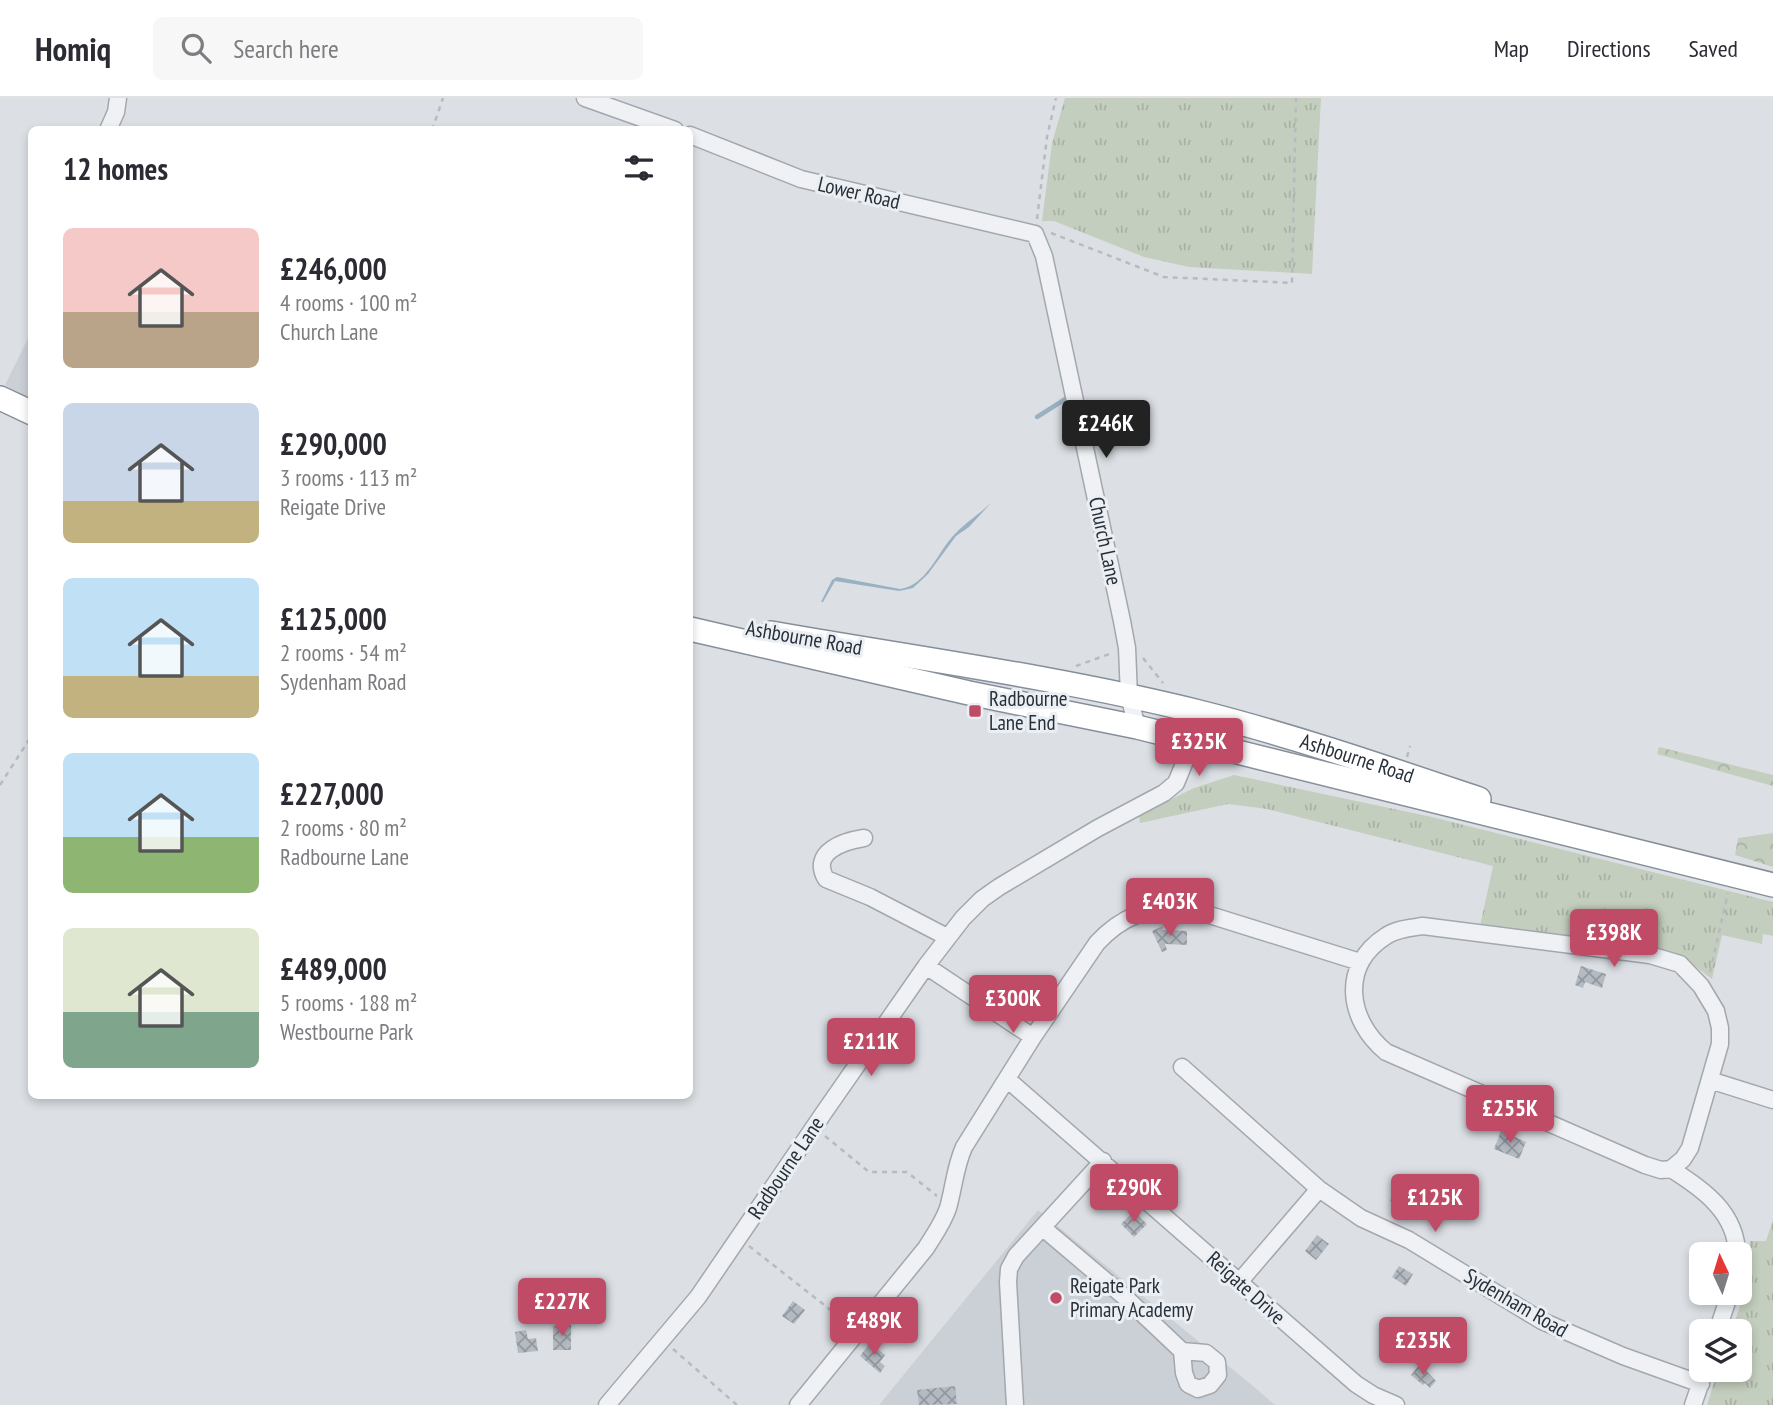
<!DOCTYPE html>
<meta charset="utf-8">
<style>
:root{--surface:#fff;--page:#f7f7f7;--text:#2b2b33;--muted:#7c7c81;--line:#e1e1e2;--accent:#c04b67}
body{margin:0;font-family:"PT Sans Narrow",sans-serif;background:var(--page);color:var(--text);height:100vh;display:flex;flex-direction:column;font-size:26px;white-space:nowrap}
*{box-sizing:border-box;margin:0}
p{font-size:23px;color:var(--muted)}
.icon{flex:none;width:38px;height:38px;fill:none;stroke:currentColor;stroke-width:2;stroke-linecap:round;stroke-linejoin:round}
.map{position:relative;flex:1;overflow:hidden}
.sheet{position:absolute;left:28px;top:28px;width:665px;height:973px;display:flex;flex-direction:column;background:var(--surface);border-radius:10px;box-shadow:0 4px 10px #0003}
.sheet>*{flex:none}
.needle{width:46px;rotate:356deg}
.tools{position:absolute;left:1689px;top:1144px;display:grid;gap:14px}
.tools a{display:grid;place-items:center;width:63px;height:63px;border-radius:10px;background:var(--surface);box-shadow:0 4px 10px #0003;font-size:35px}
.price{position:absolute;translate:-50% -60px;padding:0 16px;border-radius:7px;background:var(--accent);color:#fff;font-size:23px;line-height:46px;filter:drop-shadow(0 2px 4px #0008)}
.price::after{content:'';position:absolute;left:50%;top:42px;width:21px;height:16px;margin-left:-10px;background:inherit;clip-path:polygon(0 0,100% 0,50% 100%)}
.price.current{background:#222;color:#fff}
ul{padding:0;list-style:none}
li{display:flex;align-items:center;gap:21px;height:175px;padding:0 35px}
li span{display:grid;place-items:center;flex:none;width:196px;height:140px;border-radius:10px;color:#555}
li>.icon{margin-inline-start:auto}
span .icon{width:84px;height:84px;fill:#fffc;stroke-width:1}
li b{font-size:30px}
h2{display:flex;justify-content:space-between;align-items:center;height:84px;padding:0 35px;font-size:30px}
header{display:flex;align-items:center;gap:42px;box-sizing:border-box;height:98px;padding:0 35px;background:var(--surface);border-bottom:2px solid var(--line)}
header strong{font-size:33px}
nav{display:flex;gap:38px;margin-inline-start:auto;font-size:24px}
.search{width:490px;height:63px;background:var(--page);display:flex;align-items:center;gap:18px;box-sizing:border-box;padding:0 24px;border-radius:10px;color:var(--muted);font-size:26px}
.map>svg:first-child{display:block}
.built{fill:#cbd0d6}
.grass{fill:url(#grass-tufts)}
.forest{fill:url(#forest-crowns)}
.water{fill:#9ab1c2}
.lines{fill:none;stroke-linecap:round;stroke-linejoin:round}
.stream{stroke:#9ab1c2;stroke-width:4.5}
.building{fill:url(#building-cross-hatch)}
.minor-casing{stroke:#a2a8ae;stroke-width:19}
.highway-casing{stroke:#858f9a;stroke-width:26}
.path{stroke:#b7bbc0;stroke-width:2.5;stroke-dasharray:5 5;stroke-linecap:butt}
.minor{stroke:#eff1f4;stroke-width:16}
.highway{stroke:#fff;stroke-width:23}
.poi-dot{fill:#c04b67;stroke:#ebeff3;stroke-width:2.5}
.labels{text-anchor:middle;stroke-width:6;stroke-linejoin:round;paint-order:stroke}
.street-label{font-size:21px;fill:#27303a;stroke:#ebeff3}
.poi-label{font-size:21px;fill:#27303a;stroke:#ebeff3;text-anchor:start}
</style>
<header>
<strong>Homiq</strong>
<div class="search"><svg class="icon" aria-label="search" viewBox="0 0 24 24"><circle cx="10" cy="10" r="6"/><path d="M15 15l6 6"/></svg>Search here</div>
<nav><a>Map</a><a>Directions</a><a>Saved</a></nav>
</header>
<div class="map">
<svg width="1773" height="1307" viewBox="0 0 1773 1307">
<defs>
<pattern id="grass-tufts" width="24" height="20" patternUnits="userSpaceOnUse" patternTransform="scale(1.75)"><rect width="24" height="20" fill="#c4cebe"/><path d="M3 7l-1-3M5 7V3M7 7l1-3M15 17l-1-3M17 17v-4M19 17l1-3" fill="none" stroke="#a8b1a4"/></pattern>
<pattern id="forest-crowns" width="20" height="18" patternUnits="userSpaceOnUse" patternTransform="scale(1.75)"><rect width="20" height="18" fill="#c4cebe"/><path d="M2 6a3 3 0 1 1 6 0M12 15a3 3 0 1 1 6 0" fill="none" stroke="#a8b1a4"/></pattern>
<pattern id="building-cross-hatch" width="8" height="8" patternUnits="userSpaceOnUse" patternTransform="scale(1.75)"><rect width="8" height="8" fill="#b4bac1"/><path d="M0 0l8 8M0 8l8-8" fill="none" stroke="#92989e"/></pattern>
</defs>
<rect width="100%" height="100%" fill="#dce0e5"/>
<!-- built -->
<path class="built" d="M31 234V302L5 287Z
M1038 1112 1253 1288 1275 1307H879Z"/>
<!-- grass -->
<path class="grass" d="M1065 0H1321L1312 176 1189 169 1144 159 1054 123H1042L1052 45Z
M1234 677 1432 719 1773 804V838L1763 836 1762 846 1722 837 1712 881 1684 860 1663 852 1480 828 1493 768 1267 711 1228 706 1140 725 1139 717 1194 690Z
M1773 1122V1307H1707L1718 1272H1740V1234H1731L1750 1180V1143H1766Z"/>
<!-- forest -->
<path class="forest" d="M1659 649 1773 677V688L1657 656Z
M1773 735V769L1735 757 1738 740Z"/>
<!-- water -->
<path class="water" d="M991 405 969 429 956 438 928 476 913 490 899 493 835 483 823 504H821L832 482 837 479 900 491C926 488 938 454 953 438 964 426 979 416 991 405Z"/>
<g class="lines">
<!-- stream -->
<path class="stream" d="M1037 319 1067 300"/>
</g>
<!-- building -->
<path class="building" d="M1163 828 1162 832 1187 833V847L1165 846 1167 852 1162 854 1152 833Z
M1581 868 1606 876 1602 890 1585 884 1583 890 1575 887Z
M1501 1033 1526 1044 1519 1061 1494 1051Z
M1398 1087 1409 1092 1402 1108 1390 1103Z
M1134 1113 1147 1126 1134 1139 1121 1126Z
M1317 1137 1329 1146 1316 1162 1305 1153Z
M1399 1168 1413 1176 1406 1188 1392 1179Z
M793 1203 805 1212 794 1226 782 1218Z
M571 1227V1252H553V1228Z
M526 1232 528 1241 536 1240 538 1253 518 1255 515 1234Z
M870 1245 885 1257 880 1264 885 1268 880 1275 860 1258Z
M1420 1266 1436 1283 1430 1290 1425 1285 1423 1287 1411 1277Z
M955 1288 957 1306 919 1307 917 1292Z"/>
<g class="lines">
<defs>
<path id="minor" d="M585 0 675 32
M108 32 116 14 118 0
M690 37 801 81 1035 136 1044 158 1122 523 1127 550 1129 598 1137 629
M864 740C844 743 810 754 826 781L870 799 947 839
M926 868 1033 939
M1182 969 1319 1091 1361 1120 1409 1142 1542 1223 1623 1258 1701 1286
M1007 981 1356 1286 1373 1297 1396 1307
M1710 982 1773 1002
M1671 1071 1683 1061 1690 1050 1720 946V930L1716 913 1701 888 1680 866 1650 857 1423 828C1410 830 1396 831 1386 838 1339 868 1348 923 1386 954L1645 1067 1661 1072 1671 1071C1703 1091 1737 1115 1737 1157
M1043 1130 1127 1201 1182 1253 1184 1275 1188 1286 1198 1291 1210 1287 1218 1277 1217 1264 1206 1255 1182 1253
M1240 1183 1319 1091
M1717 1234 1730 1195
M607 1307 698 1199 825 1013 926 868 963 820 982 801 999 789 1098 730 1164 695 1176 685 1193 644 1198 614
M798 1307 926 1150C934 1137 943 1125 948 1110 954 1089 955 1069 964 1049L1033 939 1097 845C1122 818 1148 809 1184 809L1360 864
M1015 1307 1008 1184 1009 1171 1016 1158 1103 1063
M1693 1307 1705 1272"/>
<g id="highway">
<path d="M0 300 32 315"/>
<path d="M690 531 969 595 1137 629 1773 787"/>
<path id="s1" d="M771 535C914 560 1058 579 1199 614 1294 638 1387 670 1479 701"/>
</g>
</defs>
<!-- minor casing -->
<use href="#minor" class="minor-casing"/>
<!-- highway casing -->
<use href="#highway" class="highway-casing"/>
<!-- path -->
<path class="path" d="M432 32 443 0
M1037 121 1047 39 1056 0
M1051 135 1164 179 1292 185 1296 0
M1143 560 1163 585
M1076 568 1112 555
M1407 659 1410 648
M0 687 32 637
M1710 874 1728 795
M825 1038 869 1074H907L937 1098
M749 1148 846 1224
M673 1251 737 1307"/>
<!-- minor -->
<use href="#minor" class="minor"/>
<!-- highway -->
<use href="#highway" class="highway"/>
</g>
<!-- markers -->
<g class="poi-dot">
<rect x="968" y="606" width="14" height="14" rx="3.5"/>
<circle cx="1056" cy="1200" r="7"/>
</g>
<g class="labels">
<!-- street labels -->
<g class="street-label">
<text transform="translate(859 95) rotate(13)" y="7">Lower Road</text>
<text transform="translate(1105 443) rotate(78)" y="7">Church Lane</text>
<text transform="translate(804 540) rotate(10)" y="7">Ashbourne Road</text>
<text dy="7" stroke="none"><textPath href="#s1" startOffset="600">Ashbourne Road</textPath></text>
<text transform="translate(786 1070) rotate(-56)" y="7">Radbourne Lane</text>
<text transform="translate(1246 1190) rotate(42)" y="7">Reigate Drive</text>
<text transform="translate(1516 1205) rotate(30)" y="7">Sydenham Road</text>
</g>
<!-- poi labels -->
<g class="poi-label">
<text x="989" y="608">Radbourne<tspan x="989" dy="24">Lane End</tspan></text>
<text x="1070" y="1195">Reigate Park<tspan x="1070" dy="24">Primary Academy</tspan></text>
</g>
</g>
</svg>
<div class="tools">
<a><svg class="needle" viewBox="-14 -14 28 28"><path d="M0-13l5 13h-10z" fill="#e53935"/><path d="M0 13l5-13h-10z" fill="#7c7c81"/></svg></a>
<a><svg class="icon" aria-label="layers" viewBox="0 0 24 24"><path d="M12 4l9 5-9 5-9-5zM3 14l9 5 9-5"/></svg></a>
</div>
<b class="price current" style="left:1106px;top:362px">£246K</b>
<b class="price" style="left:1199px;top:680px">£325K</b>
<b class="price" style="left:1170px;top:840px">£403K</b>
<b class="price" style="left:1614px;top:871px">£398K</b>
<b class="price" style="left:1013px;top:937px">£300K</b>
<b class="price" style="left:871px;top:980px">£211K</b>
<b class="price" style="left:1510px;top:1047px">£255K</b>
<b class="price" style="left:1134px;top:1126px">£290K</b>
<b class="price" style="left:1435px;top:1136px">£125K</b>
<b class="price" style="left:562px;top:1240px">£227K</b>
<b class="price" style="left:874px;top:1259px">£489K</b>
<b class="price" style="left:1423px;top:1279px">£235K</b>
<section class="sheet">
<h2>12 homes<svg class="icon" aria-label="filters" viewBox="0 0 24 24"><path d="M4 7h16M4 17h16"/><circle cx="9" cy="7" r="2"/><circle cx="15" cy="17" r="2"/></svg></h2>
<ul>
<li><span style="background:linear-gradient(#f6c9c9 60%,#b9a48a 0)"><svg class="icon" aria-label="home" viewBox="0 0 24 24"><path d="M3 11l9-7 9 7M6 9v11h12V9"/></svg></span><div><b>£246,000</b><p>4 rooms · 100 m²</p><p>Church Lane</p></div></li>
<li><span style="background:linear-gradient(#c9d6e8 70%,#c2b280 0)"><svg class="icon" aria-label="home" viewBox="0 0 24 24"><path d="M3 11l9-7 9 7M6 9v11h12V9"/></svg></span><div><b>£290,000</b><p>3 rooms · 113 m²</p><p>Reigate Drive</p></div></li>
<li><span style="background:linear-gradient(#bfe0f5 70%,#c2b280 0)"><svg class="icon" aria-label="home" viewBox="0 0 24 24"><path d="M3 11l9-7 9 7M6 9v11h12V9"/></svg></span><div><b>£125,000</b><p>2 rooms · 54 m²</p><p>Sydenham Road</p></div></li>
<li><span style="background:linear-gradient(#bfe0f5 60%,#8fb573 0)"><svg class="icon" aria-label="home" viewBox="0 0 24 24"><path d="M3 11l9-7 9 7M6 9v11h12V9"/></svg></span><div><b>£227,000</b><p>2 rooms · 80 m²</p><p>Radbourne Lane</p></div></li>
<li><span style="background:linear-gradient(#dfe7d0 60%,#7fa58c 0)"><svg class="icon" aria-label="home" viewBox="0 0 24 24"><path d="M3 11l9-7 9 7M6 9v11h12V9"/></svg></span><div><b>£489,000</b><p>5 rooms · 188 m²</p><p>Westbourne Park</p></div></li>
</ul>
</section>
</div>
